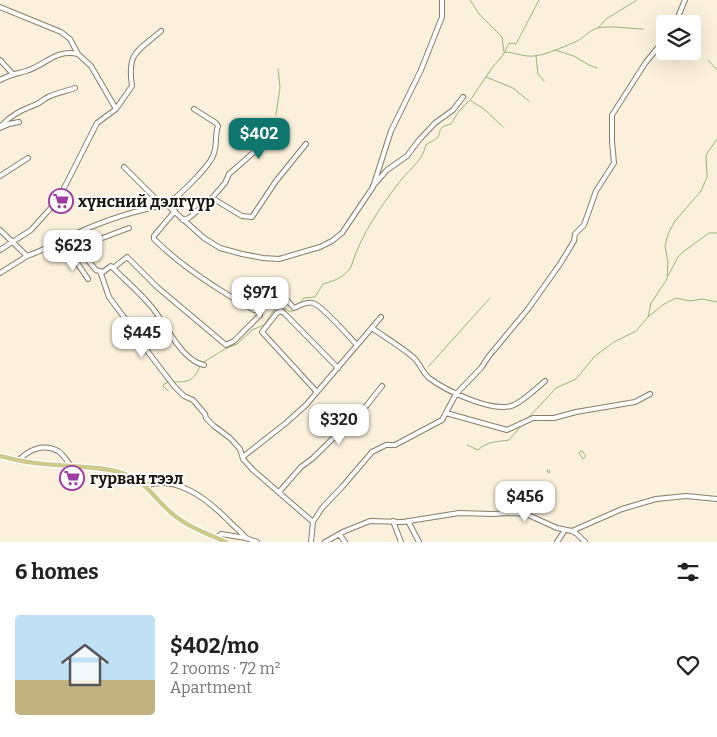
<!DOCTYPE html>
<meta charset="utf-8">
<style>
:root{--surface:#fff;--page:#f2f2f2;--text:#222;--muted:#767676;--line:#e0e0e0;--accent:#0f766e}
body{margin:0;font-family:Bitter,serif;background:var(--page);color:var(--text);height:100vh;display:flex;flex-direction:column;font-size:19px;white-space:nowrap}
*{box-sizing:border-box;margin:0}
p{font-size:16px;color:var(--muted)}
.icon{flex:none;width:28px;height:28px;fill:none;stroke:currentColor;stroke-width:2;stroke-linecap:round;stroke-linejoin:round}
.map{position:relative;height:542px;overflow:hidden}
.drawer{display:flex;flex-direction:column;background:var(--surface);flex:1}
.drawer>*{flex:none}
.fabs{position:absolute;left:656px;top:15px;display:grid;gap:10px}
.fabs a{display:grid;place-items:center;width:45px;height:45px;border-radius:5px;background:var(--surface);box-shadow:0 5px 20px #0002;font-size:25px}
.price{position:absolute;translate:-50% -42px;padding:0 11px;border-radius:10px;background:#fff;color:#222;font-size:16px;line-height:32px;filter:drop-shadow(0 1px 2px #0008)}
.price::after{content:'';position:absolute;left:50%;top:30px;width:15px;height:11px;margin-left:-8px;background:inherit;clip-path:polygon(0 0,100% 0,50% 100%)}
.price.selected{background:var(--accent);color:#fff}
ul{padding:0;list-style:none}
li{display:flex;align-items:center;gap:15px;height:125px;padding:0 15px}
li+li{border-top:1px solid var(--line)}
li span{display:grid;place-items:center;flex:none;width:140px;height:100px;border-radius:5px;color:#555}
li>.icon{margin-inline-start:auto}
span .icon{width:60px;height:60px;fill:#fffc;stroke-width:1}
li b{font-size:21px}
h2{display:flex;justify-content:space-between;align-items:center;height:60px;padding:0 15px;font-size:21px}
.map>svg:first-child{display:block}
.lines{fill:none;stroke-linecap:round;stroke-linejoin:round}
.stream{stroke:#98b47c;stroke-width:1}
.minor-casing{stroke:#877d6a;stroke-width:6}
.major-casing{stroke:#fff;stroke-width:7}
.minor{stroke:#fff;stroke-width:4}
.major{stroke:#cdca8b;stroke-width:4.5}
.labels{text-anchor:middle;stroke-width:4;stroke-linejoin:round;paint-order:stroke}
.poi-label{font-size:16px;font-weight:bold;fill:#1a160e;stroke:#fff;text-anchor:start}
</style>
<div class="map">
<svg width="717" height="542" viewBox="0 0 717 542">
<rect width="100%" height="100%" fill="#fbf0db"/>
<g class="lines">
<!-- stream -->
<path class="stream" d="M470 0 479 14 502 37 504 52C512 52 519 55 527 56 540 58 563 47 575 42 583 39 589 30 598 28 611 25 629 29 643 29
M599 27 606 19 637 0
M555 50 574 56 589 65 597 68
M536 56 538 74 544 81
M708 60 717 70
M486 77 513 88 529 101
M471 101 484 109 503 127
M276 115 280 87 278 69
M668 276 678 257 683 252 709 233H717
M299 304 304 298 315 297 323 284C336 280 343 278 351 267 361 234 381 206 401 180 411 168 422 161 426 145 429 142 434 141 437 138 443 131 435 128 451 124L459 111 471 99 492 68 503 55 509 43 516 44 539 0
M648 317 664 304 676 298 690 301 702 299 717 302
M202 363 225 349 237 344 252 330 264 325 276 307H281L291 312 295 309
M428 367 490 298
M172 382C189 382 193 382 200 366
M168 391 163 386 164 384 169 382
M528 418 556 388 576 379 595 356 614 342 636 331 648 317 651 303 667 279 668 262 665 246 668 234 675 221 701 191 707 177 706 155 717 139
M467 445 478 450C487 441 497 442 509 440L522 425
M582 451 586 456 583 459 579 453Z
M549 470 550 471 549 473 547 471Z"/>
<defs>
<path id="minor" d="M0 7 61 32 70 39 78 54 91 66 116 109
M675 24 685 0
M0 60 12 73
M0 80C11 74 16 74 26 71 46 65 55 49 78 54
M0 127C12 114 22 110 37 104 41 102 44 99 48 97 56 93 66 91 75 88
M0 128 9 124 19 122
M124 167 163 206
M0 176 28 158
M373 186 387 170 407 156 419 140 435 123 453 110 463 97
M212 198 225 183 229 174 253 153 271 126
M167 205C178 196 211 166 214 153 217 144 215 134 218 126L216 123 194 109
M175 211 154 236V239C183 268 218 290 254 310 265 308 274 297 285 298L294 308C299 306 307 301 313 303 323 306 349 337 357 345
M183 220 189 218 212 198 242 216 252 217 276 181 306 144
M0 230 27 256C45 250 60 240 77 233 106 220 135 210 167 205L204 238 220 248 242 254 263 258 279 259 320 247 332 241 342 233 373 187 391 131 421 70 442 17V0
M57 243 61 249 69 255 79 250 96 270 103 272 111 266C124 279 138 291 150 305 165 321 180 360 204 365
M0 250 31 230 58 200 97 123 116 109 132 86C127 52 137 52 161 31
M79 250 81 246 129 228
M71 254 88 279
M113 268 127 257 157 287 226 345 234 341 260 315V309
M100 271 109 297 138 336 148 352 174 386 184 396 193 400 205 414 206 418 214 426 230 438 240 449 243 459 253 470 313 522 311 542
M0 273 27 256
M372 328C386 338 400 346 413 357 420 363 422 372 429 378 445 390 490 412 511 406 520 404 537 388 545 381
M316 391 262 332 277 313 281 311 285 314 338 368
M446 413 507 430 533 418H554L576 412 635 402 650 394
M244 456 286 423 306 405 381 317
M18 461C28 450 43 443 58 451 63 454 67 461 71 466
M145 486C177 474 208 500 229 521 234 527 241 531 246 538
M279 492 301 467 313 458 367 405 382 386
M393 521 401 542
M408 521 419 542
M313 522 322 508 342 487 372 452 386 445H395L442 420 456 394 481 368 489 356 528 309 560 264 574 241 575 234 584 225 596 191 614 163 612 141V115L646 62 665 39
M572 531 577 534 585 542
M339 534 345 542
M216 538 221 534 246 538 257 542
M325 542 345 531 370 521 403 522 459 513 492 514 512 513 526 514 557 528 572 531 622 509 656 499 686 496 717 499
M557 542 565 530"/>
<path id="major" d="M0 456C27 464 56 465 84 467 98 468 112 469 125 474 147 482 157 502 175 516 190 528 208 534 226 542"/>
</defs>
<!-- minor casing -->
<use href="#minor" class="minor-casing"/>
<!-- major casing -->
<use href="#major" class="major-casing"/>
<!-- minor -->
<use href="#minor" class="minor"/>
<!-- major -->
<use href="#major" class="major"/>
</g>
<!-- icons -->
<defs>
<symbol id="supermarket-ring" viewBox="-11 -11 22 22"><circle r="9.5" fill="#fff" stroke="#9d3ca3" stroke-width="1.5"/><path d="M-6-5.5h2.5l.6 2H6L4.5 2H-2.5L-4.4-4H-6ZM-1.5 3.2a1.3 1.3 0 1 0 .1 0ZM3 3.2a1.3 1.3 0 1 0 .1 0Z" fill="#9d3ca3"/></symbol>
</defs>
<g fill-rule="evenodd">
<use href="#supermarket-ring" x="47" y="187" width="28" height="28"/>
<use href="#supermarket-ring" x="58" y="464" width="28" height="28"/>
</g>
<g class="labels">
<!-- poi labels -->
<g class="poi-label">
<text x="78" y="207">хүнсний дэлгүүр</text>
<text x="90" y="484">гурван тээл</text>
</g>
</g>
</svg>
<div class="fabs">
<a><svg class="icon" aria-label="layers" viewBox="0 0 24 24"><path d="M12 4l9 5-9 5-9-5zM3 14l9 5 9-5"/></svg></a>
</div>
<b class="price selected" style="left:259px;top:160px">$402</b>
<b class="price" style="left:73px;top:272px">$623</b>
<b class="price" style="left:260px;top:319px">$971</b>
<b class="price" style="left:142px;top:359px">$445</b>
<b class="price" style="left:339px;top:446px">$320</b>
<b class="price" style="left:525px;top:523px">$456</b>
</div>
<section class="drawer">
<h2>6 homes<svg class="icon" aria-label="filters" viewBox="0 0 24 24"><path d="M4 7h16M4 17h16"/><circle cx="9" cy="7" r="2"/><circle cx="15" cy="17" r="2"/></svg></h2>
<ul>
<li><span style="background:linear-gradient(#bfe0f5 65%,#c2b280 0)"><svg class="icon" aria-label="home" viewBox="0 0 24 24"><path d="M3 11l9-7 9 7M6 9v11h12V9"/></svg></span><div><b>$402/mo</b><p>2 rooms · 72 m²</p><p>Apartment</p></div><svg class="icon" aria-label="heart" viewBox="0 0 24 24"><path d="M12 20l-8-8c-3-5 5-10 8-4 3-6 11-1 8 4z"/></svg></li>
</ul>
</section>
